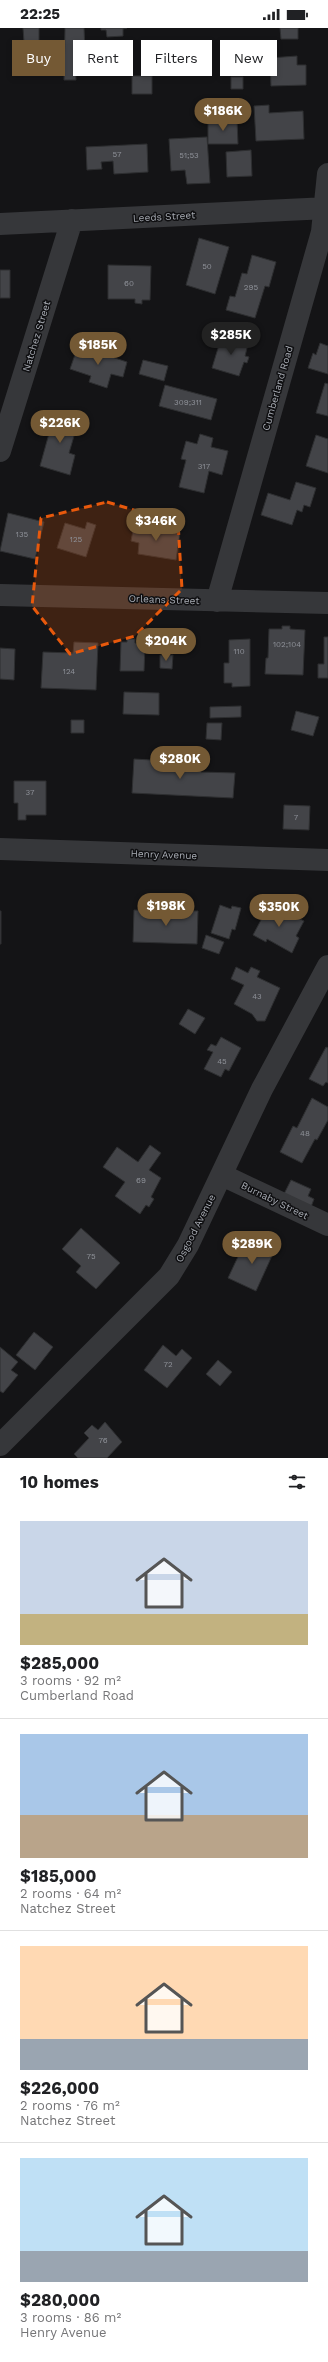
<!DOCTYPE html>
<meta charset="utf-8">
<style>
:root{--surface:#fff;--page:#f2f2f2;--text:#202124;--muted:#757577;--line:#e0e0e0;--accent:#745934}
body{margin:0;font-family:"Work Sans",sans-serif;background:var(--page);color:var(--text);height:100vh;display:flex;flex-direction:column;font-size:15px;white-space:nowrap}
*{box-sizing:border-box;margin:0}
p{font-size:13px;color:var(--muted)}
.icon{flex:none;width:22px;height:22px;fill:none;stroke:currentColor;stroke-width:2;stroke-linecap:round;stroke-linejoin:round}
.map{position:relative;height:1430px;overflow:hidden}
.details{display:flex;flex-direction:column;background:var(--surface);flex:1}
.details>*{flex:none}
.top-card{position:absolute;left:12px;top:12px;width:304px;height:36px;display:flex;gap:8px}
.price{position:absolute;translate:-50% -34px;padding:0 9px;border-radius:14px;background:var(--accent);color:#fff;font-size:13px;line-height:26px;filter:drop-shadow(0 1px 2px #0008)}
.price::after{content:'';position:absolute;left:50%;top:24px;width:12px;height:9px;margin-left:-6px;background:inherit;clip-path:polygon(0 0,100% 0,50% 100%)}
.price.active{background:#222;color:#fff}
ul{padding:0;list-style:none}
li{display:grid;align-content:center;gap:8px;height:212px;padding:0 20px}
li+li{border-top:1px solid var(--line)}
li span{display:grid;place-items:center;height:124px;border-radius:0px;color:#555}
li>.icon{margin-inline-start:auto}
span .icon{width:72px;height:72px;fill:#fffc;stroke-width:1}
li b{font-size:17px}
h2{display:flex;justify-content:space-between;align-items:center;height:48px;padding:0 20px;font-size:17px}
.chip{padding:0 14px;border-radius:0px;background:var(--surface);box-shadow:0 2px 6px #0003;font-size:14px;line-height:36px}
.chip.active{background:var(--accent);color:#fff}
.status{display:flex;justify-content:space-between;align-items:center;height:28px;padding:0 20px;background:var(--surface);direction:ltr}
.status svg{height:11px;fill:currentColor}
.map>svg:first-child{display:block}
.building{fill:#434448;stroke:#2e2f31}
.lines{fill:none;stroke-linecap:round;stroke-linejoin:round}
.minor{stroke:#36373a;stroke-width:22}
.marked{fill:#e8590c;fill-opacity:0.2;stroke:#e8590c;stroke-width:3;stroke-dasharray:8 5;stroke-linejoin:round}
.labels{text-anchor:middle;stroke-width:3;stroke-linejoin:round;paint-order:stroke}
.number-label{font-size:8px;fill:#8f9299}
.street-label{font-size:10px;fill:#a8acb4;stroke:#0f0f11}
</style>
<div class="status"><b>22:25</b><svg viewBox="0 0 49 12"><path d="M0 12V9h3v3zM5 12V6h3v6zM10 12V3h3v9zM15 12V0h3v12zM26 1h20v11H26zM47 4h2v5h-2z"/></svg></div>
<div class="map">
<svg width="328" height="1430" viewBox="0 0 328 1430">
<rect width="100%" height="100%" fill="#141416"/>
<!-- building -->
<path class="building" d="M23 0H39V14H24Z
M65 0H84L85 24 75 25 76 52H64Z
M101 0H127L123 1V8L107 9 106 2H101Z
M280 0H298V11H281Z
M270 14V27L245 28V15Z
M297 28V37H306V57L271 58 270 30Z
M132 48H152V66H132Z
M231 49H243V61H231Z
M269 77V85L303 83 304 111 256 113 254 78Z
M237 92 238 116H208V93Z
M207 109 210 155 187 156 185 142 171 143 169 111Z
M147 116 148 144 114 146 113 133 101 134 102 141 87 142 86 119Z
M251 122 252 148 227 149 226 124Z
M199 210 229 219 215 266 186 257Z
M252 227 276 234 269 259 265 258 255 290 226 282 230 268 235 269 242 245 247 246Z
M108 237 151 238 150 272H142V276L135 275V271H108Z
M0 242H10V270H0Z
M222 307 248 316 245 328 249 329 247 335 244 334 239 348 212 340Z
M320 315 328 318V346L308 340 313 325 316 327Z
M78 318 127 334 123 349 111 346 107 360 89 354 91 348 70 341Z
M143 332 168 338 164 353 139 346Z
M325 355 328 356V388L316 385Z
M165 357 217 371 211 392 159 378Z
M55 384 79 391 69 425 75 427 70 447 40 438Z
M200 406 213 410 211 419 228 423 222 447 209 443 204 465 179 459 186 432 181 431 186 413 197 416Z
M316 407 328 411V445L306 438Z
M296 454 316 460 310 479 304 477 302 484 297 482 292 497 261 487 268 465 290 472Z
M8 485 44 494 35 531 0 523Z
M87 494 96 497 86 529 57 520 65 495 85 501Z
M134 497 180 504 176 532 138 526 139 515 131 513Z
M282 598H290V601L305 602 303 647 265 646 266 630H268L269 601H282Z
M324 609H328V650H318V636H324Z
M127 611H135V615L145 616 144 643H120L121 614H127Z
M250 611V658L232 659V655H224V635H229V612Z
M74 614 98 615 96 662 41 660 43 624 73 625Z
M0 620 15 621 14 652 0 651Z
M160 627H173L172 641 160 640Z
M124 664 159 665V687L123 686Z
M241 678V689L210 690V679Z
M296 683 319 689 313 708 291 702Z
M71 692H84V705H71Z
M207 695H222L221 712 206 711Z
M134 731 202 735 201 744 235 745 233 770 132 765Z
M14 753H46V787H26V792H18V775H14Z
M284 777 310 778 309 802 283 801Z
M270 875 304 893 296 908 299 910 292 925 267 911 266 914 253 907Z
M220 877 231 881 232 878 241 880 235 902 232 901 229 911 211 905Z
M134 882 198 883 197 916 133 914Z
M1 883V916H0V883Z
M206 907 224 914 219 926 202 920Z
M236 939 248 945 251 939 260 943 257 949 280 960 265 993H257L252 986 234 976 244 957 231 951Z
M188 981 205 990 195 1006 179 996Z
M221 1009 241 1020 229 1043 225 1041 221 1049 204 1041 213 1024 207 1022 211 1016 216 1018Z
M326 1019 328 1020V1055L326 1054 323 1058 309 1051Z
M312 1070 328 1079V1092L317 1112 315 1111 302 1135 280 1124 293 1098 297 1100Z
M150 1117 161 1125 149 1142 161 1150 151 1169 154 1171 149 1179 146 1177 140 1186 115 1168 125 1154 103 1139 117 1119 138 1134Z
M291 1152 311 1161 308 1168 314 1171 311 1179 284 1166Z
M81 1200 120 1235 96 1261 76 1244 81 1238 62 1221Z
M261 1212 276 1219 256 1263 228 1250 243 1218 256 1224Z
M34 1304 53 1319 35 1342 16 1327Z
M163 1317 176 1328 182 1321 192 1330 167 1360 144 1342Z
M0 1319 18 1334 11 1342 18 1347 3 1365 0 1363Z
M218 1332 232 1344 220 1358 206 1346Z
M105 1394 122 1414 107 1430H78L74 1426 89 1410 84 1405 92 1397 98 1402Z"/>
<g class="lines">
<!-- minor -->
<path class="minor" d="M0 196 328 180
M0 423 72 192
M0 567 328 575
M217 573 322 204 328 146
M0 821 328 832
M222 1147 328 1197
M0 1417 169 1248 188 1217 262 1061 328 938"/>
</g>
<!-- marked area -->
<path class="marked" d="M107 474 178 495 182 561 135 608 70 626 32 578 41 490Z"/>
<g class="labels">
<!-- number labels -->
<g class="number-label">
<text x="117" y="129">57</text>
<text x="189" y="130">51;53</text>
<text x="207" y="241">50</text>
<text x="129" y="258">60</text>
<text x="251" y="262">295</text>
<text x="188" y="377">309;311</text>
<text x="204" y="441">317</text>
<text x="22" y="509">135</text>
<text x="76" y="514">125</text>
<text x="287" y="619">102;104</text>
<text x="239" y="626">110</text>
<text x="69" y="646">124</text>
<text x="30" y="767">37</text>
<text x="296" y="792">7</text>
<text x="257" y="971">43</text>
<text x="222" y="1036">45</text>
<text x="305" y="1108">48</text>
<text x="141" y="1155">69</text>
<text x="91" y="1231">75</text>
<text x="168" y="1339">72</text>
<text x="103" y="1415">76</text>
</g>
<!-- street labels -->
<g class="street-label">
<text transform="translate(164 188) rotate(-3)" y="4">Leeds Street</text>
<text transform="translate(36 308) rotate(-73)" y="4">Natchez Street</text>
<text transform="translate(277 360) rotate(-74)" y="4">Cumberland Road</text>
<text transform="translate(164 571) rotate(2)" y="4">Orleans Street</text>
<text transform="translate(164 826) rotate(2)" y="4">Henry Avenue</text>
<text transform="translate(275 1172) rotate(26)" y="4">Burnaby Street</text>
<text transform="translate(195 1200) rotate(-63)" y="4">Osgood Avenue</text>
</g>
</g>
</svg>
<b class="price" style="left:223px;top:104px">$186K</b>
<b class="price active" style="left:231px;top:328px">$285K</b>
<b class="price" style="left:98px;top:338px">$185K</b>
<b class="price" style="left:60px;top:416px">$226K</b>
<b class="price" style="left:156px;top:514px">$346K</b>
<b class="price" style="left:166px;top:634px">$204K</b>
<b class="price" style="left:180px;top:752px">$280K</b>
<b class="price" style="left:166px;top:899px">$198K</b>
<b class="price" style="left:279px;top:900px">$350K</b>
<b class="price" style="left:252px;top:1237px">$289K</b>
<div class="top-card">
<a class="chip active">Buy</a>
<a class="chip">Rent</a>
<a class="chip">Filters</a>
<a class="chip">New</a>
</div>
</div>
<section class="details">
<h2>10 homes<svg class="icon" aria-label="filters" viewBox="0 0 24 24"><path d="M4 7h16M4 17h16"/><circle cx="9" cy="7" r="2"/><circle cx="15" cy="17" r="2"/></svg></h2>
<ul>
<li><span style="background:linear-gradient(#c9d6e8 75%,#c2b280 0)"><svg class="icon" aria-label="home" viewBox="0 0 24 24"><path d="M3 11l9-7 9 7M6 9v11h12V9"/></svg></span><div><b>$285,000</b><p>3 rooms · 92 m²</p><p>Cumberland Road</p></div></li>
<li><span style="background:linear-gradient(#a9c7e8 65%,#b9a48a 0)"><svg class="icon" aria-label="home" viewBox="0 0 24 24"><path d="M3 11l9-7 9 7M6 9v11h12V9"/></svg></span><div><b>$185,000</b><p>2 rooms · 64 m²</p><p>Natchez Street</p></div></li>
<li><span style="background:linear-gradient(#ffd9b3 75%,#9aa5b1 0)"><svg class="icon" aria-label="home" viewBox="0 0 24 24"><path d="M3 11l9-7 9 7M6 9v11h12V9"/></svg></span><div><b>$226,000</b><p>2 rooms · 76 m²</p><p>Natchez Street</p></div></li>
<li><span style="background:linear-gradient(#bfe0f5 75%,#9aa5b1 0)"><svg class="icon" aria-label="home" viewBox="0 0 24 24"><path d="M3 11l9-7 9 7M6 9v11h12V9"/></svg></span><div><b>$280,000</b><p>3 rooms · 86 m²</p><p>Henry Avenue</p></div></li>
</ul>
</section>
